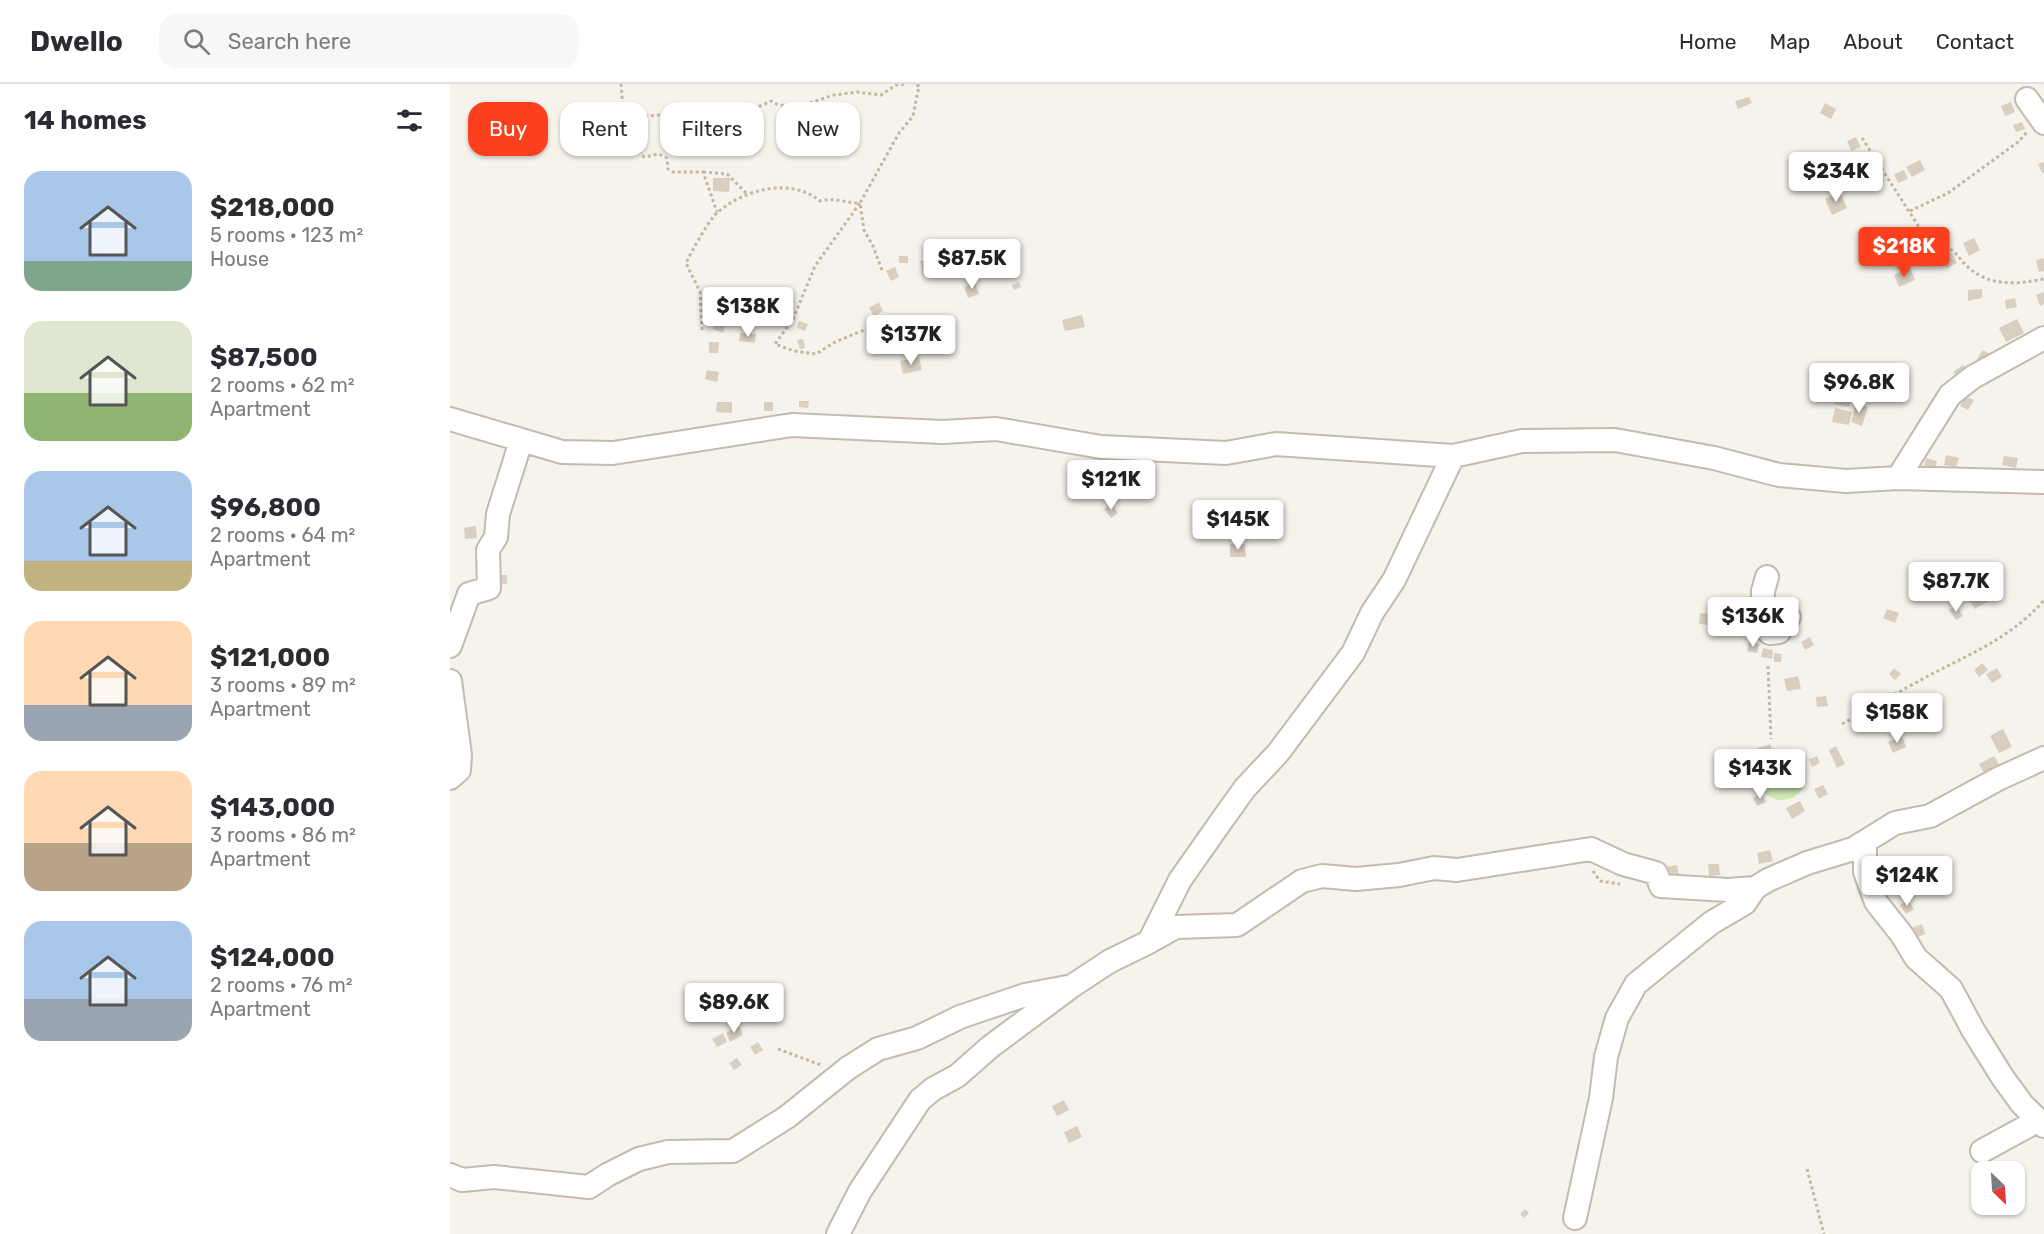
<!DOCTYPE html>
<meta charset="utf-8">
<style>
:root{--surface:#fff;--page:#f7f7f7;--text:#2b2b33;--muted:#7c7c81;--line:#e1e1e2;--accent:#fc3f1d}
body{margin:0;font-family:Rubik,sans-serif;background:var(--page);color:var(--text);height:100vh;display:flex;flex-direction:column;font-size:22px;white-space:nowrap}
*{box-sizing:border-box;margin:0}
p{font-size:20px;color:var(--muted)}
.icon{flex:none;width:33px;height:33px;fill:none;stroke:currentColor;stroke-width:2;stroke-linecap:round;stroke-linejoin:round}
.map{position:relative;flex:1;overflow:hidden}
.panel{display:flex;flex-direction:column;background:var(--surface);width:450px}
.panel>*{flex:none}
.banner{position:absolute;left:18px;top:18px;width:570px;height:54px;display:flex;gap:12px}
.needle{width:39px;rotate:155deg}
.tools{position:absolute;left:1521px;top:1077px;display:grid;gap:12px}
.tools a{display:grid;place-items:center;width:54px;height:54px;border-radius:12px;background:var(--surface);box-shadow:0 2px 4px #0004;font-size:30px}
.price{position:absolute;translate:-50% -51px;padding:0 14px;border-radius:6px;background:#fff;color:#222;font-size:20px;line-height:39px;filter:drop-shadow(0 2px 3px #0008)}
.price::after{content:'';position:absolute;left:50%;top:36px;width:18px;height:14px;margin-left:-9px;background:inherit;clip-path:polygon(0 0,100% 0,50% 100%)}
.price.on{background:var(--accent);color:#fff}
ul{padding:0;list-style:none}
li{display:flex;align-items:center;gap:18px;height:150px;padding:0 24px}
li span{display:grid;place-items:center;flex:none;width:168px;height:120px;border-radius:18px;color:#555}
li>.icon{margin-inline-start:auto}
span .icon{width:72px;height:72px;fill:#fffc;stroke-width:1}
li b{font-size:26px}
h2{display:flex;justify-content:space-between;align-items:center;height:72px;padding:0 24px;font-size:26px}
.chip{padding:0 21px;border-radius:18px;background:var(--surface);box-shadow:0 2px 4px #0004;font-size:21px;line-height:54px}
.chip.on{background:var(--accent);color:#fff}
header{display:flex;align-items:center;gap:36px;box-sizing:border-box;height:84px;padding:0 30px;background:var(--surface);border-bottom:2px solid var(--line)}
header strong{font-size:28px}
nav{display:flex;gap:33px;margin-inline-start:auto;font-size:21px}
.search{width:420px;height:54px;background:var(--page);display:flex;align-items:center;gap:15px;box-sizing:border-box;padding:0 21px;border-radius:18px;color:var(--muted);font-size:22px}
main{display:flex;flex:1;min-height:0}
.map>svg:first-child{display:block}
.green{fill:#d2eab5}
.building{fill:#d8cfc1}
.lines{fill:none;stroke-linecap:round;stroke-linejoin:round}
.minor-casing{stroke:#c2bbae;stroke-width:26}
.path{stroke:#c4b79f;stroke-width:3;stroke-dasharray:3 3;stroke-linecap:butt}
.minor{stroke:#fff;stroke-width:22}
</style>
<header>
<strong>Dwello</strong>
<div class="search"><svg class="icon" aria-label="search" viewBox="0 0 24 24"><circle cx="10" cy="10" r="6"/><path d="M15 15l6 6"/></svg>Search here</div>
<nav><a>Home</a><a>Map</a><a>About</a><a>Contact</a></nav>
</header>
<main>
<section class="panel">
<h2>14 homes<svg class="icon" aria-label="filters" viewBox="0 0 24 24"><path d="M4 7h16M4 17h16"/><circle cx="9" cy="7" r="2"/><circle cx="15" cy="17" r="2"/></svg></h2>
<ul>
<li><span style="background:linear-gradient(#a9c7e8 75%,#7fa58c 0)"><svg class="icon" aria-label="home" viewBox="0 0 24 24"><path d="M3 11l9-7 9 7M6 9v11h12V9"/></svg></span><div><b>$218,000</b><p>5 rooms · 123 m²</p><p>House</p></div></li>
<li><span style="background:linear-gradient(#dfe7d0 60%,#8fb573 0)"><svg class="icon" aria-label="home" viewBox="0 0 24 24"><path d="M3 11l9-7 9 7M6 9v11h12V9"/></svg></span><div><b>$87,500</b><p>2 rooms · 62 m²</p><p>Apartment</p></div></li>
<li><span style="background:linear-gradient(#a9c7e8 75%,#c2b280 0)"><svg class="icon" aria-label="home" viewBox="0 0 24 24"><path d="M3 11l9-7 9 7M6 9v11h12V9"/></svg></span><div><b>$96,800</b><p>2 rooms · 64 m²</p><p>Apartment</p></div></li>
<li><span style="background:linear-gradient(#ffd9b3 70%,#9aa5b1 0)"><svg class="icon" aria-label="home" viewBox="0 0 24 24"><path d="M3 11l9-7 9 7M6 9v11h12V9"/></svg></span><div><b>$121,000</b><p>3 rooms · 89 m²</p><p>Apartment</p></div></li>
<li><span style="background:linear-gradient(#ffd9b3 60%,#b9a48a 0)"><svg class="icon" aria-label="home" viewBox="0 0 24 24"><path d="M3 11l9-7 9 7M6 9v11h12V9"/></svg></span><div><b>$143,000</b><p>3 rooms · 86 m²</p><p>Apartment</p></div></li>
<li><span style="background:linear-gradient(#a9c7e8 65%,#9aa5b1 0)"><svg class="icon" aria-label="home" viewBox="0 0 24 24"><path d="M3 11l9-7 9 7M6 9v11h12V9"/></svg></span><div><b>$124,000</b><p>2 rooms · 76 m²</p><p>Apartment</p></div></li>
</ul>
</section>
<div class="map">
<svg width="1594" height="1150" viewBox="0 0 1594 1150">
<rect width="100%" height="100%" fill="#f6f3ec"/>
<!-- green -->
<path class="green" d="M1308 692a24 24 0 1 1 48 0a24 24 0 1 1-48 0Z"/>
<!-- building -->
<path class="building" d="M1299 13 1302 19 1288 25 1285 17Z
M1561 18 1565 28 1555 32 1551 22Z
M1375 19 1386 25 1381 35 1370 29Z
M1572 38 1575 45 1566 48 1563 41Z
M1406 53 1411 63 1401 67 1397 57Z
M1413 71 1422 84 1411 91 1402 79Z
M1470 76 1475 86 1462 93 1456 83Z
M1594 78V88L1592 89 1588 80Z
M1423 85 1431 96 1420 105 1411 93Z
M1454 86 1458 95 1448 99 1444 90Z
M263 94H280L279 108 263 107Z
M1390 108 1397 124 1382 131 1375 115Z
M1524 154 1530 166 1519 172 1513 159Z
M1476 159 1482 171 1468 177 1463 164Z
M1502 169 1507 179 1497 184 1491 174Z
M449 172H458V179H449Z
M492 174 494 187 473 191 470 177Z
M1594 174V187L1589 188 1586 176Z
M445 183 449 193 441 197 436 187Z
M1460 184 1465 196 1449 203 1444 191Z
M569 198 571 203 564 206 562 201Z
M525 199 529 210 518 214 514 203Z
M1532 205V214L1518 217V206Z
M1594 208V220L1590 222 1586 211Z
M1565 214 1567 223 1556 225 1555 216Z
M429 218 433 227 424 232 419 224Z
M632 231 635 243 615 247 612 236Z
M1567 235 1574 249 1556 258 1549 244Z
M349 237 358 240 355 247 347 244Z
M265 240 275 243 273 249 263 245Z
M290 249 306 250 305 259 289 257Z
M353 255 355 264 350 265 347 256Z
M259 258H269L268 269H259Z
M1533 266 1544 272 1538 282 1527 275Z
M469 273 472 286 453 290 450 277Z
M1513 281 1519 289 1510 296 1503 288Z
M257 286 269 288 267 298 255 295Z
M1370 293 1387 300 1381 313 1365 306Z
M1387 305 1402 308 1399 323 1384 320Z
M1515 312 1524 316 1518 326 1510 322Z
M349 317H359L358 324 349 323Z
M267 318H282V329L266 328Z
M314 318H323V327H314Z
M1406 319 1418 323 1412 342 1401 338Z
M1385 324 1402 328 1399 341 1382 338Z
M1496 371 1509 374 1506 384 1494 381Z
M1554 372 1568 374 1566 384 1552 381Z
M1476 374 1487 377 1485 385 1474 382Z
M662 420 668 429 661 434 654 425Z
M26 442 27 454 15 455 14 444Z
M780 460H795L796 473H780Z
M45 491H57V500L44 499Z
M1533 507 1539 517 1525 525 1519 515Z
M1507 522 1513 532 1506 536 1499 526Z
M1437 525 1449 529 1445 539 1433 534Z
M1250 529 1259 530V541L1249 540Z
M1276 531H1287V543L1276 542Z
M1360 553 1364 561 1355 566 1351 558Z
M1299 558 1309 560 1307 569 1297 567Z
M1313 564 1323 566 1322 575 1311 573Z
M1324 569 1332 570 1331 578H1324Z
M1532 579 1538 586 1529 593 1524 586Z
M1444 584 1451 590 1445 596 1439 590Z
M1547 584 1552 593 1542 599 1536 590Z
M1348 592 1351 605 1337 607 1334 595Z
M1376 612 1378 622 1367 623 1366 613Z
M1553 645 1562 663 1549 669 1540 652Z
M1452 652 1456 663 1443 669 1438 658Z
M1320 660 1323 668 1311 673 1308 664Z
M1386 662 1395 680 1387 684 1379 666Z
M1367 672 1370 679 1362 683 1359 675Z
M1544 672 1549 680 1534 689 1529 680Z
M1298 687 1301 694 1294 698 1290 690Z
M1373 701 1378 710 1369 715 1364 705Z
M1312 710 1316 718 1307 722 1303 714Z
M1350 717 1355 727 1342 735 1336 724Z
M1320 766 1323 777 1309 780 1307 769Z
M1258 780H1269L1270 791 1259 792Z
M1227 781 1230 795 1219 797 1216 783Z
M1458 816 1464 825 1456 830 1450 821Z
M1472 840 1475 850 1466 854 1462 844Z
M289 942 293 951 280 958 276 949Z
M273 949 277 958 267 963 262 955Z
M308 958 313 966 305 971 300 963Z
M287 974 292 981 284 986 279 979Z
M614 1016 619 1026 607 1032 602 1022Z
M627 1042 632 1053 619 1059 614 1048Z
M1075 1125 1079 1129 1074 1134 1070 1130Z"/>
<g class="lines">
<defs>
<path id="minor" d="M1577 15 1594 39
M0 335 112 368 163 369 342 341 492 348 546 345 651 363 776 369 826 360 1003 372 1072 357 1165 356 1264 374 1329 391 1396 397 1448 394 1594 398
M1448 394 1500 311 1523 293 1594 254
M1317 493 1313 507V542L1320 549 1329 548 1339 533
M0 562 19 510 39 504 38 466 46 453 48 430 71 357
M0 597 10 671 9 686 0 694
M1415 758V788L1426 818 1452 851 1466 874 1501 905 1523 946 1553 994 1572 1020 1594 1042
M699 858 726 843 787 841 852 797 872 792 906 795 949 791 984 784 1007 786 1141 765 1173 780 1206 789 1211 802 1278 806 1305 804
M1532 1067 1587 1037
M0 1091 12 1096 44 1093 139 1103 157 1091 189 1075 218 1068 283 1067 337 1033 398 984 428 965 467 954 510 933 575 911 617 903
M1125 1134 1151 1014 1156 973 1167 934 1186 900 1261 839 1295 819 1305 804 1318 796 1357 779 1403 765 1445 739 1480 732 1548 695 1594 674
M388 1150 410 1107 470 1016 483 1005 507 992 540 963 622 902 660 877 699 858 730 796 770 739 795 704 828 669 903 569 922 529 944 496 1003 372"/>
</defs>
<!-- minor casing -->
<use href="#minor" class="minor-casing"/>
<!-- path -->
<path class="path" d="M171 0 173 23 183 33C181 48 183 61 194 73L209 70 217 74 218 85 223 88H253L267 128
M183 33 238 29 258 38 276 29 290 31 321 17 328 21 347 23 384 11 407 8 431 11 446 1 457 0
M1412 54 1469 143C1480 155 1491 158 1503 167 1509 172 1513 179 1519 184 1541 203 1567 200 1594 195
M253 88 277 90 298 111
M1460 127 1498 109 1568 58 1577 48
M432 186 423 162 414 146 410 119 449 49 463 32 469 2 463 0
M252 246 250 208 236 179C242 167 259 135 268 128 295 105 341 93 370 117 384 113 396 119 410 119L365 182 343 235 325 260 344 267 366 270 385 258 443 234
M1318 582 1321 655
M1392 640C1421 624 1450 607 1480 591 1520 570 1564 552 1594 516
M1143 787 1150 797 1170 800
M328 965 371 981
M1357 1085 1374 1150"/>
<!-- minor -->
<use href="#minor" class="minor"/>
</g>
</svg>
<div class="tools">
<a><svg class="needle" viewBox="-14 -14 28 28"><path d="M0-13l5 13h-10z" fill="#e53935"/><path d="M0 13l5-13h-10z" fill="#7c7c81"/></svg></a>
</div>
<b class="price" style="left:1386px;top:119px">$234K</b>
<b class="price on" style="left:1454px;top:194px">$218K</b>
<b class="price" style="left:522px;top:206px">$87.5K</b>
<b class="price" style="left:298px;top:254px">$138K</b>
<b class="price" style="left:461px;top:282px">$137K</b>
<b class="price" style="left:1409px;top:330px">$96.8K</b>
<b class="price" style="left:661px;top:427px">$121K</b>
<b class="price" style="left:788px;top:467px">$145K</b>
<b class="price" style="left:1506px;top:529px">$87.7K</b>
<b class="price" style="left:1303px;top:564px">$136K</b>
<b class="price" style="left:1447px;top:660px">$158K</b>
<b class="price" style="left:1310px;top:716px">$143K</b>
<b class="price" style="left:1457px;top:823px">$124K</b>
<b class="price" style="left:284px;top:950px">$89.6K</b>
<div class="banner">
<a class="chip on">Buy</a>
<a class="chip">Rent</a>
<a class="chip">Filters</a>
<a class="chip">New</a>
</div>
</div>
</main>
